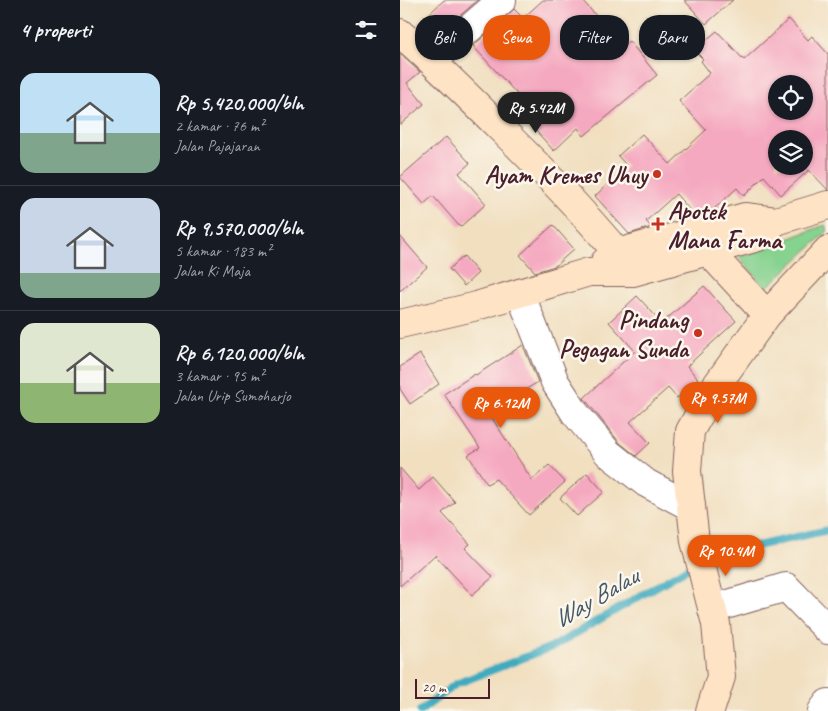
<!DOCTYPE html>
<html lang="id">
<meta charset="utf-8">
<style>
:root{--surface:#171b24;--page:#20242c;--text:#f1f3f6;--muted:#9ea1a6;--line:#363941;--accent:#ea580c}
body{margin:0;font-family:Caveat,sans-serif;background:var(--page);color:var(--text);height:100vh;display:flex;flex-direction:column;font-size:19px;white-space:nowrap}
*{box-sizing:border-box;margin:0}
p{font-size:16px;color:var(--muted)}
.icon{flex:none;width:28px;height:28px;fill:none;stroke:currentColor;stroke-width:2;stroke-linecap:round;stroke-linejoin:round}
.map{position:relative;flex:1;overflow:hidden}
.side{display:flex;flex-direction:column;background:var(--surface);width:400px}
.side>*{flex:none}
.hud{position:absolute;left:15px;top:15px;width:338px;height:45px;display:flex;gap:10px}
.controls{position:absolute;left:368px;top:75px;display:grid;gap:10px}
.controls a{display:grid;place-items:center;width:45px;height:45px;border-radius:50%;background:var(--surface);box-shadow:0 1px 4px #0004;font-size:25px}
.scale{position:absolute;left:15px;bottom:12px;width:75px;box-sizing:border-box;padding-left:5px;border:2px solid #4a1f2b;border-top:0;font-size:14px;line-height:18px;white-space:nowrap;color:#4a1f2b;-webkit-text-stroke:4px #fbf7ec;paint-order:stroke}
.price{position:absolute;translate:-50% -42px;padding:0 11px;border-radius:18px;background:var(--accent);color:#fff;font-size:16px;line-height:32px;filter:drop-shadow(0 1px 2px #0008)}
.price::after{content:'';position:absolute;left:50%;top:30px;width:15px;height:11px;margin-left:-8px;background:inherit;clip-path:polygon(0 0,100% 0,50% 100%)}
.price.on{background:#222;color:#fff}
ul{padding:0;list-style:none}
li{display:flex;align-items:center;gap:15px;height:125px;padding:0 20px}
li+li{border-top:1px solid var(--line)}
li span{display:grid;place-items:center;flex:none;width:140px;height:100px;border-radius:15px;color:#555}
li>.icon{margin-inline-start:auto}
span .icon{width:60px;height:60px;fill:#fffc;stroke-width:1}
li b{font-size:21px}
h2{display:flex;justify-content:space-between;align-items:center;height:60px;padding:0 20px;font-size:21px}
.chip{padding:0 18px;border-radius:20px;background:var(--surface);box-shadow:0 1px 4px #0004;font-size:18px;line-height:45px}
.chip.on{background:var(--accent);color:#fff}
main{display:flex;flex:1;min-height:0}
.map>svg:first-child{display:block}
.park{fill:#86d28f;stroke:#68785d}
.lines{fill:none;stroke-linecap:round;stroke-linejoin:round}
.stream{stroke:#3fabbf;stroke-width:8}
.building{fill:#f5a9c0;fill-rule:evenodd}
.minor-casing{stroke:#84625f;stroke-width:30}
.secondary-casing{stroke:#84625f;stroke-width:30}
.minor{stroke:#fff;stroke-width:28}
.secondary{stroke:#fee4c5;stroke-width:28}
.poi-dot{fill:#c8321e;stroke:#fbf7ec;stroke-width:2}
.labels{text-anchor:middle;stroke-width:5;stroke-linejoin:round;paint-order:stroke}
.poi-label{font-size:25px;font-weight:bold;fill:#4a1f2b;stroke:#fbf7ec;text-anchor:end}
.water-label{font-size:26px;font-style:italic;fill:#465766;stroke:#fbf7ec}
</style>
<main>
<section class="side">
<h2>4 properti<svg class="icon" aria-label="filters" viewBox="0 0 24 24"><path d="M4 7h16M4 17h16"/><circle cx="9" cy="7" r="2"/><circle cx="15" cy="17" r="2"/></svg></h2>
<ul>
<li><span style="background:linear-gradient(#bfe0f5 60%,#7fa58c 0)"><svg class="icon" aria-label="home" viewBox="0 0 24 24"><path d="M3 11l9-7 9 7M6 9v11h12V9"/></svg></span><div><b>Rp 5,420,000/bln</b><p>2 kamar · 76 m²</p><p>Jalan Pajajaran</p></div></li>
<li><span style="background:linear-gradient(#c9d6e8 75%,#7fa58c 0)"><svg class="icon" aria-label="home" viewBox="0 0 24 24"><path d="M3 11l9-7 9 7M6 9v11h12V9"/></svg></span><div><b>Rp 9,570,000/bln</b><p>5 kamar · 183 m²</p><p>Jalan Ki Maja</p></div></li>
<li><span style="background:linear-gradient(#dfe7d0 60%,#8fb573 0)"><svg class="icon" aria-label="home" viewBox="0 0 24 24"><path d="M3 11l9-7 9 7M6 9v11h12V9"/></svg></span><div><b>Rp 6,120,000/bln</b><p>3 kamar · 95 m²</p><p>Jalan Urip Sumoharjo</p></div></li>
</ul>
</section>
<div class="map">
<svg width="428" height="711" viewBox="0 0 428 711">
<rect width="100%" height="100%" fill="#fbf7ec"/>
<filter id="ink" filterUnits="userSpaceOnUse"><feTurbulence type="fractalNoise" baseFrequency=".02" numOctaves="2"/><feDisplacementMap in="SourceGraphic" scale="10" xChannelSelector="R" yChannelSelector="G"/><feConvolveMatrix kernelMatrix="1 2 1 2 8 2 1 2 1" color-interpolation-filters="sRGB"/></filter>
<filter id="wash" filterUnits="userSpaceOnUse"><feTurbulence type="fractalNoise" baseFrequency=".0096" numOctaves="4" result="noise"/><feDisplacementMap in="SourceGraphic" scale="20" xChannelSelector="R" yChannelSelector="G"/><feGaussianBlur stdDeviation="1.12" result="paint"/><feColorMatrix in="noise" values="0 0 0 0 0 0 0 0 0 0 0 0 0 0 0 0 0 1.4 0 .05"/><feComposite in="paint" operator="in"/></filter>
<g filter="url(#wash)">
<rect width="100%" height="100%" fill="#f1dfc0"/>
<!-- park -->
<path class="park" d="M425 225 428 231 366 288 339 257Z"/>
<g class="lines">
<!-- stream -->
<path class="stream" d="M20 711 56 684 154 646 307 557 428 530"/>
</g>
<g id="blocks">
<!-- building -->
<path class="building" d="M44 0H78L32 40 16 26Z
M143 0H182L223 46 229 41 257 75 184 136 178 128 154 151 118 111 126 104 73 46 114 9 123 18Z
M284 0H333L306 24Z
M389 19 408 40 412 36 428 54V190L409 170 381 195 364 176 344 196 337 188 313 210 294 215 276 194 246 221 251 227 229 234 195 196 227 166 218 156 242 134 270 164 306 130 279 101 310 73 301 61 303 59 294 50 317 31 344 60ZM376 84H404V111H376ZM376 139H404V166H376Z
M0 54 20 72 7 83 24 104 0 125Z
M46 137 70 163 59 173 86 204 60 227 33 196 24 204 0 177Z
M153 225 174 249 155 266 135 272 120 255Z
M0 236 27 267 0 291Z
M64 256 78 273 64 286 49 269Z
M304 286 336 321 287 366 298 379 277 398 268 388 230 422 250 443 236 456 219 442 184 398 235 351 209 322 237 296 262 323Z
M123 345 138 382 97 407 100 413 92 418 132 480 149 465 165 482 129 515 96 479 87 484 68 455 80 448 44 394 75 374 76 375Z
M20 354 39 384 10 404 0 389V367Z
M0 468 19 490 33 477 55 502 42 513 70 544 65 548 93 577 72 595 35 555 0 586Z
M187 473 204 492 177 516 160 498Z"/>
</g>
</g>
<g filter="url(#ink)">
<use href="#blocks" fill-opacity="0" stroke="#84625f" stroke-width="1"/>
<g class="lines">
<defs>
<path id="minor" d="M32 61 102 0
M120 293 155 382 175 413 208 453 246 483 291 507
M312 609 386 587 428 630
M422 711 428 703"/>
<path id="secondary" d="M0 33C36 64 69 97 102 130 148 175 193 221 233 272
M308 251 367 315
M205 262 218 253 345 217 376 221
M0 324 73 307 189 272H233L358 237 376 221 428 205
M310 711 321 677 316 624 295 541 287 471 290 431 313 390 367 315 428 250"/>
</defs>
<!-- minor casing -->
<use href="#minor" class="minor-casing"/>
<!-- secondary casing -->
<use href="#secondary" class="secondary-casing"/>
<!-- minor -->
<use href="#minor" class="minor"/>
<!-- secondary -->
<use href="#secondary" class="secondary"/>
</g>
</g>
<!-- markers -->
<g class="poi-dot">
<circle cx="257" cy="174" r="5"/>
<path d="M255.5 216.5h5v5h5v5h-5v5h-5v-5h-5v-5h5z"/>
<circle cx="298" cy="333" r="5"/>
</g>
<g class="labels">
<!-- poi labels -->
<g class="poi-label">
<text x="247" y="183">Ayam Kremes Uhuy</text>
<text x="268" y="219" text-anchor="start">Apotek<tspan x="268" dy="29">Mana Farma</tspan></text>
<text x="288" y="328">Pindang<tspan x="288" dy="29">Pegagan Sunda</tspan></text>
</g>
<!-- water labels -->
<g class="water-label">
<text transform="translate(195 597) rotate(-30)" y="9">Way Balau</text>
</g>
</g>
</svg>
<div class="controls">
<a><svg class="icon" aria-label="locate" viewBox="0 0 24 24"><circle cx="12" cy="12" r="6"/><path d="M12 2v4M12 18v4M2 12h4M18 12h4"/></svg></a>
<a><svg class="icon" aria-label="layers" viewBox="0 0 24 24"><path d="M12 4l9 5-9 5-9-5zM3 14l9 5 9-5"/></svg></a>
</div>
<div class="scale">20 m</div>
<b class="price on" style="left:136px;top:134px">Rp 5.42M</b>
<b class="price" style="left:318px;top:424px">Rp 9.57M</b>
<b class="price" style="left:101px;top:429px">Rp 6.12M</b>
<b class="price" style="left:326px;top:577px">Rp 10.4M</b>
<div class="hud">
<a class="chip">Beli</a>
<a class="chip on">Sewa</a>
<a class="chip">Filter</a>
<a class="chip">Baru</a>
</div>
</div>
</main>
